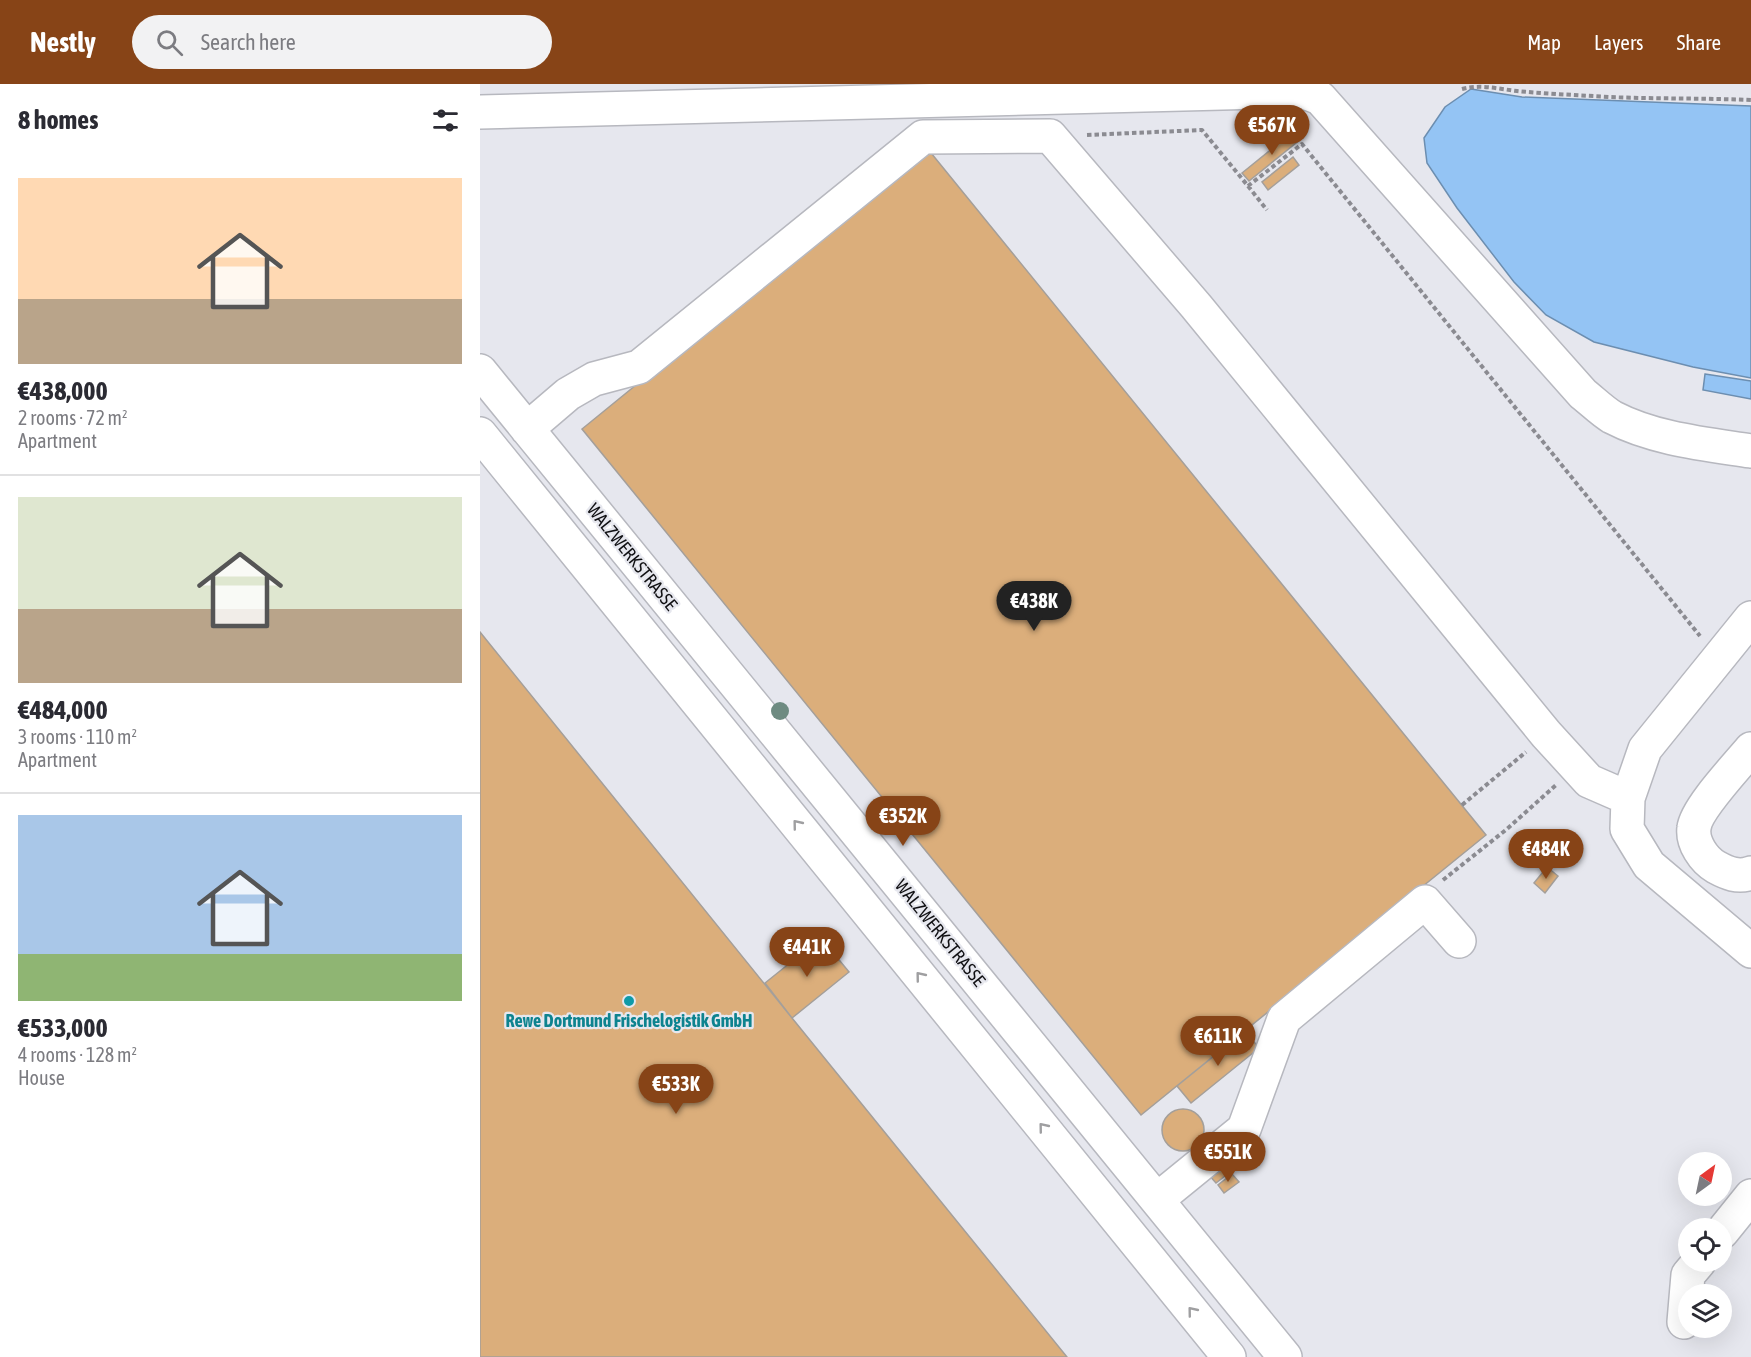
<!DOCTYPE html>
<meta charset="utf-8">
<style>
:root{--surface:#fff;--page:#f2f2f3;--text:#2b2b33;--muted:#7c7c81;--line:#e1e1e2;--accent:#874417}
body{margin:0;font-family:"Asap Condensed",sans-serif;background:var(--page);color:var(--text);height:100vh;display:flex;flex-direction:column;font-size:22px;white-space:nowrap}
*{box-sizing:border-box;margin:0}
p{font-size:20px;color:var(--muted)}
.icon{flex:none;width:33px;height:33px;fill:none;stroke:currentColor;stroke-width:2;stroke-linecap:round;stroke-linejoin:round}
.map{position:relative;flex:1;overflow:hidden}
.side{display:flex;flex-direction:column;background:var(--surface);width:480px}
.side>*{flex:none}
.needle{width:39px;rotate:33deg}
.tools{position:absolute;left:1198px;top:1068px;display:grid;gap:12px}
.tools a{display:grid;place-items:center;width:54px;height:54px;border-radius:50%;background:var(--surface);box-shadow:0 6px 24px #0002;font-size:30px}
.price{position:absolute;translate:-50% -51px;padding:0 14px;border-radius:21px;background:var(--accent);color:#fff;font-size:20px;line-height:39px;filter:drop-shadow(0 2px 3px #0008)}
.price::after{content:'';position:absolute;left:50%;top:36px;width:18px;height:14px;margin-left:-9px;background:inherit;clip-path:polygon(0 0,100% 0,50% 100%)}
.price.current{background:#222;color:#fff}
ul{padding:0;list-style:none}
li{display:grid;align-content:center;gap:12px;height:318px;padding:0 18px}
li+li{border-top:2px solid var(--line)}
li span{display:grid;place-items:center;height:186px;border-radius:0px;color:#555}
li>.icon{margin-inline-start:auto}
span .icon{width:108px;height:108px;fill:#fffc;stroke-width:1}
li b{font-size:26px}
h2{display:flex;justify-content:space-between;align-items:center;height:72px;padding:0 18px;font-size:26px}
header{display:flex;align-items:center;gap:36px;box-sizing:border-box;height:84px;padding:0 30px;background:var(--accent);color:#fff}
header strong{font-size:28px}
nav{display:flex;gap:33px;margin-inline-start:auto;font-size:21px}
.search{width:420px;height:54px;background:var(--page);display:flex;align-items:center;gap:15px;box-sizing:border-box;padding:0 21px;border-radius:33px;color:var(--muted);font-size:22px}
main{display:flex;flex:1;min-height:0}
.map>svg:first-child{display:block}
.water{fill:#94c4f4;stroke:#6c8eb0;stroke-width:1.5}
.building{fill:#dbae7b;stroke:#a49f9a;stroke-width:1.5}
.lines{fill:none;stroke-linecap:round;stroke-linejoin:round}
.minor-casing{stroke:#b7b8bf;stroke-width:36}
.path{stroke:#8b8b91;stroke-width:4;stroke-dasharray:4.5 3;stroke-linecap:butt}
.minor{stroke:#fff;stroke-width:33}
.tree{fill:#6e8b81}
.oneway{stroke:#9f9fa1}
.culture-dot{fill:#0f9aa8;stroke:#e6e7ee;stroke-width:2}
.labels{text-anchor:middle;stroke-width:4.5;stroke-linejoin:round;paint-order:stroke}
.street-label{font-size:18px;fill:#101013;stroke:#e6e7ee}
.culture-label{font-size:18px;font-weight:bold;fill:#0d838f;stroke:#e6e7ee}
</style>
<header>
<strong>Nestly</strong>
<div class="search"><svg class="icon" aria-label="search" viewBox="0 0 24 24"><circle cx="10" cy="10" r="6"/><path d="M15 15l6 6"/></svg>Search here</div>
<nav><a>Map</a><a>Layers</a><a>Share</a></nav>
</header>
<main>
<section class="side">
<h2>8 homes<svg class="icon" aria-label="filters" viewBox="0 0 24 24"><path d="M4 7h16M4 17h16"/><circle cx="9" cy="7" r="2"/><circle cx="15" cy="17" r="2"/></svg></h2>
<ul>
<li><span style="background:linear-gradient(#ffd9b3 65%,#b9a48a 0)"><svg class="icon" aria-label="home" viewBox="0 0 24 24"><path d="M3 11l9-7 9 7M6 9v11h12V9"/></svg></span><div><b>€438,000</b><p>2 rooms · 72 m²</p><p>Apartment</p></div></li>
<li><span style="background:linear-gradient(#dfe7d0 60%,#b9a48a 0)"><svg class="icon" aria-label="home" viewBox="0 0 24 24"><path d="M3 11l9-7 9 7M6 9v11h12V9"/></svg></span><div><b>€484,000</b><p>3 rooms · 110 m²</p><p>Apartment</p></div></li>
<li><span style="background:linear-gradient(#a9c7e8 75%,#8fb573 0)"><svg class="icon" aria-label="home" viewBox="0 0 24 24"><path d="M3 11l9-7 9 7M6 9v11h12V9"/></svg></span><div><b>€533,000</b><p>4 rooms · 128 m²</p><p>House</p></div></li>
</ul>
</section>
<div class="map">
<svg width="1271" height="1273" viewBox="0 0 1271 1273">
<rect width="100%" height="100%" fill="#e6e7ee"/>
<!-- water -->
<path class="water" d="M991 5 1042 13 1271 22V294L1213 283 1114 258 1066 231 1034 198 977 124 947 79 944 54 965 23Z
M1225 290 1271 297V315L1223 306Z"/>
<!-- building -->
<path class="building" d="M814 47 821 55 769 97 762 89Z
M447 64 1006 751 661 1031 102 345Z
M813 73 819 81 788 106 782 98Z
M0 548 312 934 587 1273H0Z
M1067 783 1078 792 1065 809 1054 799Z
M341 854 369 888 312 934 285 899Z
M765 947 779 964 711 1019 697 1002Z
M682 1046a21 21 0 1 1 42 0a21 21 0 1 1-42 0Z
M742 1081 749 1089 736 1099 729 1091Z
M752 1090 759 1098 744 1109 738 1101Z"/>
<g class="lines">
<defs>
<path id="minor" d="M0 28 822 7 840 14 1103 310C1112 317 1122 327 1132 333 1174 355 1225 360 1271 367
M0 287 805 1273
M47 345 88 310 114 295 159 283 443 53 570 52 716 222 1066 650 1109 697 1148 714
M0 350 749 1273
M1271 534 1165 665 1148 714 1147 745 1169 781 1271 867
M1271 665C1257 682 1216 725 1214 744 1212 759 1224 776 1236 783 1247 789 1258 794 1271 789
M678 1115 764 1045 804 935 945 818 979 857
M1242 1148 1271 1112
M1204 1238 1208 1191 1219 1178"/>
</defs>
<!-- minor casing -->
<use href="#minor" class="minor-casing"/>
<!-- path -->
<path class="path" d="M982 5C1000 0 1019 5 1037 7 1067 10 1098 11 1129 13 1176 15 1224 14 1271 16
M607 51 722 46 768 102 822 60 1220 552
M768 102 787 126
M982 721 1046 668
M963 796 1027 745 1076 701"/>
<!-- minor -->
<use href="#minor" class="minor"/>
</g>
<!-- trees -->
<circle class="tree" cx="300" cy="627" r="9"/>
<!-- one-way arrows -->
<defs><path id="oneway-chevron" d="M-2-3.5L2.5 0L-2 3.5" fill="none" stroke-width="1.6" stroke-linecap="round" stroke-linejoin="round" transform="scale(1.5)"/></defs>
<g class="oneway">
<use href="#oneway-chevron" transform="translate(317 740) rotate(-129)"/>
<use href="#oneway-chevron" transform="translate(440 892) rotate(-129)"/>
<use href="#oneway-chevron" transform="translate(563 1043) rotate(-129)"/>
<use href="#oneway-chevron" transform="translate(712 1227) rotate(-129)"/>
</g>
<!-- markers -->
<circle class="culture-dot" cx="149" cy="917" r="6"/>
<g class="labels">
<!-- street labels -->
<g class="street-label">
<text transform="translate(152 473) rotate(51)" y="6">WALZWERKSTRASSE</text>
<text transform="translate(460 849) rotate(51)" y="6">WALZWERKSTRASSE</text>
</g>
<!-- culture labels -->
<g class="culture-label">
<text x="149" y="943">Rewe Dortmund Frischelogistik GmbH</text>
</g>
</g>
</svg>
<div class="tools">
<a><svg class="needle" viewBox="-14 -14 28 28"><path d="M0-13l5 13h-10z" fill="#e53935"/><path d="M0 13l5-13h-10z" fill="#7c7c81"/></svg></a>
<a><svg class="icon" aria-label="locate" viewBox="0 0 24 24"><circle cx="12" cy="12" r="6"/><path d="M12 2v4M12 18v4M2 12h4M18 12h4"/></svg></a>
<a><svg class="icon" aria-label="layers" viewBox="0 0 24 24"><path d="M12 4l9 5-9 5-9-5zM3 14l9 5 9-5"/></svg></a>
</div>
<b class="price" style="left:792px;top:72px">€567K</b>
<b class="price current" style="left:554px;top:548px">€438K</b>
<b class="price" style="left:423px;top:763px">€352K</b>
<b class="price" style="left:1066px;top:796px">€484K</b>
<b class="price" style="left:327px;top:894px">€441K</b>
<b class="price" style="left:738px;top:983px">€611K</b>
<b class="price" style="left:196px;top:1031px">€533K</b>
<b class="price" style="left:748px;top:1099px">€551K</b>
</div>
</main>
